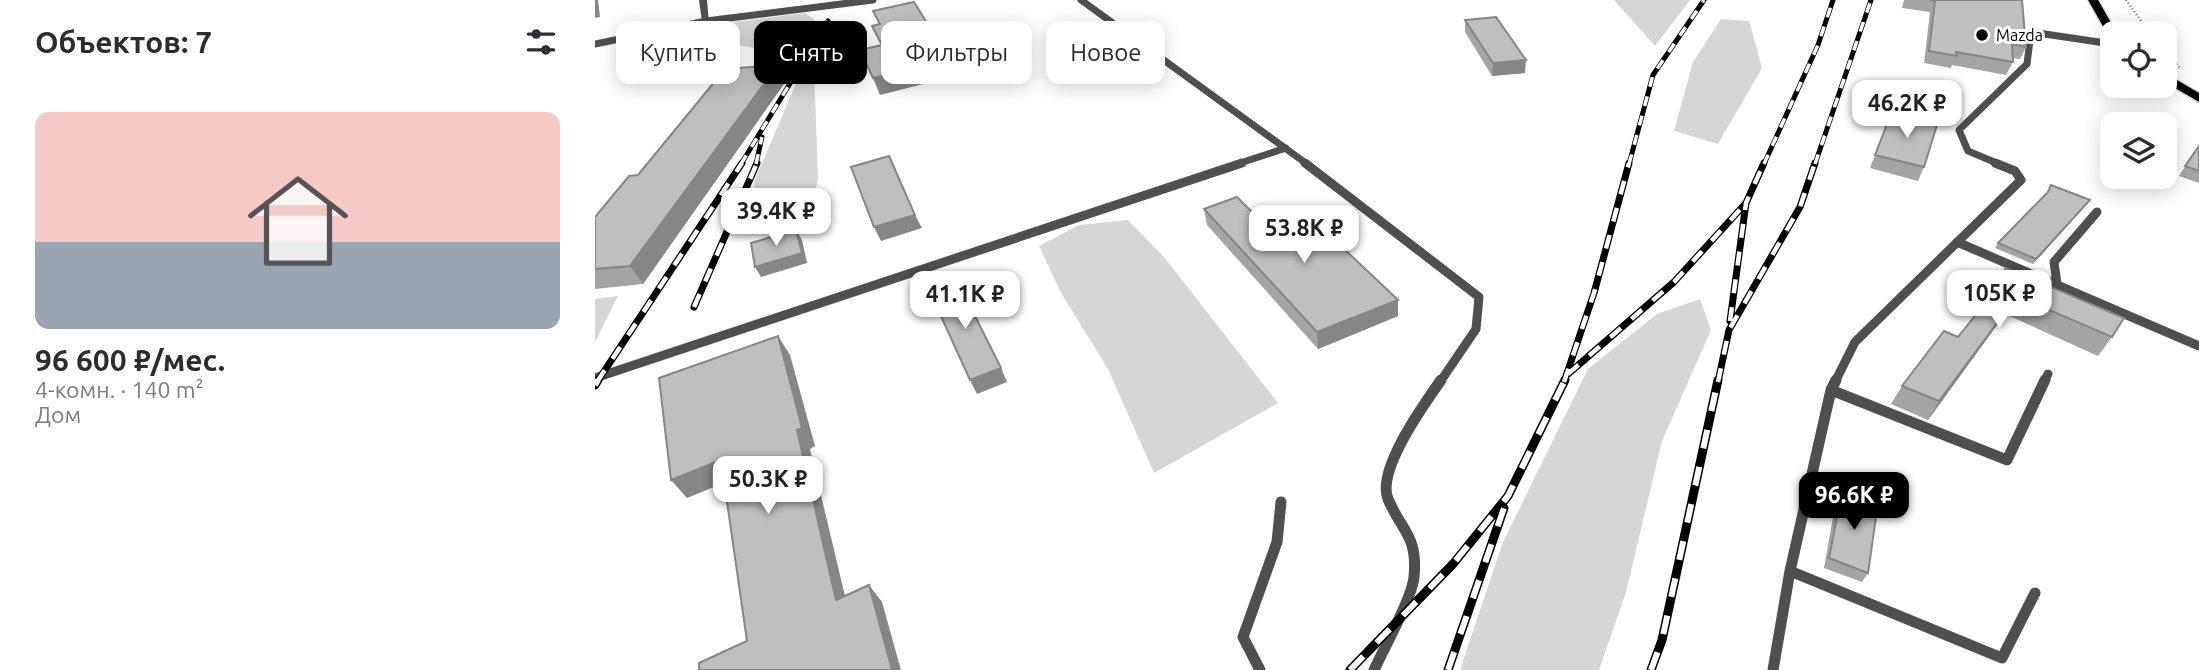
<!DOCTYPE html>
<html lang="ru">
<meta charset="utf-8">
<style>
:root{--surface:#fff;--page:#f2f2f3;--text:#2b2b33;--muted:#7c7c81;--accent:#000}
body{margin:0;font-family:Ubuntu,sans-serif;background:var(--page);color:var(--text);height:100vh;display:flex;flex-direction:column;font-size:26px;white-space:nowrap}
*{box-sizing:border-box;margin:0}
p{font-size:23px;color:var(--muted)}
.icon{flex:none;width:38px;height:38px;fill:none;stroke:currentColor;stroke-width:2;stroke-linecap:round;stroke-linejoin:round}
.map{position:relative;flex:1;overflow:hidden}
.drawer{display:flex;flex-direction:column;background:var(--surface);width:595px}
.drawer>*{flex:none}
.hud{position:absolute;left:21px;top:21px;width:665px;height:63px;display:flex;gap:14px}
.fabs{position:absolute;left:1505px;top:21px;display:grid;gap:14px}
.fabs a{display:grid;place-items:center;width:77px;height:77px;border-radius:14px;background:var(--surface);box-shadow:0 4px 18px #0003;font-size:35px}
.price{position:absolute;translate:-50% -60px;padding:0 16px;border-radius:14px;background:#fff;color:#222;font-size:23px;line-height:46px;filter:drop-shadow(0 2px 4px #0008)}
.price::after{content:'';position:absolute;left:50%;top:42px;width:21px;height:16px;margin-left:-10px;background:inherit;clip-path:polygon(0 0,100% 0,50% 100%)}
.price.current{background:var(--accent);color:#fff}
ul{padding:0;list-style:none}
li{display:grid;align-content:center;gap:14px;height:371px;padding:0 35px}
li span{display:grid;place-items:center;height:217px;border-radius:14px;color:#555}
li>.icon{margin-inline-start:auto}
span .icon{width:126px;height:126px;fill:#fffc;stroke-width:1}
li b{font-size:30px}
h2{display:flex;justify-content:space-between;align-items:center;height:84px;padding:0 35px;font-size:30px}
.tag{padding:0 24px;border-radius:14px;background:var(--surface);box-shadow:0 4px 18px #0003;font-size:24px;line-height:63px}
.tag.current{background:var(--accent);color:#fff}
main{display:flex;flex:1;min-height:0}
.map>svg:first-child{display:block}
.green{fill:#d6d6d6}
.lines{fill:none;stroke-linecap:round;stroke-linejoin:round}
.primary-casing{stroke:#dbdbdb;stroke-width:3}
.path{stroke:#717171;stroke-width:2.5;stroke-dasharray:1 2.5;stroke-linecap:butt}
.service-far2{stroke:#4f4f4f;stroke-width:7}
.service-far1{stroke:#4f4f4f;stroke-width:9}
.service{stroke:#4f4f4f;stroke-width:11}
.minor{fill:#4f4f4f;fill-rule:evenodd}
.primary{fill:#000;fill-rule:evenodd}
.rail-far2-casing{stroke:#000;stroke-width:5}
.rail-far1-casing{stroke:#000;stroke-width:7}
.rail-casing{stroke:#000;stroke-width:9}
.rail-far2{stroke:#fff;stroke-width:3.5;stroke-dasharray:10;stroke-linecap:butt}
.rail-far1{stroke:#fff;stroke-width:4.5;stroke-dasharray:14;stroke-linecap:butt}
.rail{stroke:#fff;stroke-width:6;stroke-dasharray:19;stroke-linecap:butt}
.wall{fill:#a4a4a4}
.shaded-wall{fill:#868686}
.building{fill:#bfbfbf;stroke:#868686;stroke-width:2}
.poi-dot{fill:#000;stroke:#fff;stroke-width:2.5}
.labels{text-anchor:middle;stroke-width:6;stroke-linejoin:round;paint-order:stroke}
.far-poi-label{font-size:16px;fill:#000;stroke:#fff;text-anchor:start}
</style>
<main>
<section class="drawer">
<h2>Объектов: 7<svg class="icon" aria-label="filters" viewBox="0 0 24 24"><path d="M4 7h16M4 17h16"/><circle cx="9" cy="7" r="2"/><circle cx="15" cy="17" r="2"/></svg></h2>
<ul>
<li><span style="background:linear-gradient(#f6c9c9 60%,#9aa5b1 0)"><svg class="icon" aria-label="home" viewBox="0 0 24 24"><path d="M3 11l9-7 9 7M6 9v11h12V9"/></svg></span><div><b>96 600 ₽/мес.</b><p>4-комн. · 140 m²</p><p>Дом</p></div></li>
</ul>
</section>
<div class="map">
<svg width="1604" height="670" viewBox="0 0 1604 670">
<rect width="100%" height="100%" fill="#fff"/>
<!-- green -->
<path class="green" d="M1019 0H1095L1060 46Z
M210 13 219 19 220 28 197 62 172 50 136 44 131 34 138 22Z
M1126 19 1154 21 1167 68 1123 144 1079 131 1098 62Z
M219 67 223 178 217 205 181 234 161 223 159 182 203 79Z
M533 220 569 257 683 403 559 473 513 369 466 293 444 246 484 225Z
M23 296 0 342V299Z
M1105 299 1116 330 1067 441 1031 592 1004 670H865L908 542 993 369 1062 314Z"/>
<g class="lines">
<defs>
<path id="primary" d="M1493 0H1503L1522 33 1513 35Z
M1570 73 1604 93V102L1570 82Z"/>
</defs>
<!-- primary casing -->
<use href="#primary" class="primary-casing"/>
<!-- path -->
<path class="path" d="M1531 0 1555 33
M1570 51 1585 68"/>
<!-- service-far2 -->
<path class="service-far2" d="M486 0 712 164
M111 21 133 61V67L124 78
M0 44 111 21 278 0
M642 164 691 148
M1404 164 1373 151 1364 130 1432 64 1436 32 1517 44"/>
<!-- service-far1 -->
<path class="service-far1" d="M710 163 884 297 881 329 845 382
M1362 242 1604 346
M1462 284 1459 262 1502 212
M0 378 647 163
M1240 382 1260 342 1426 180 1420 171 1400 163
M1449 382 1453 374"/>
<!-- service -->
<path class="service" d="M1236 390 1412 460 1450 380
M1195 571 1407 658 1440 593
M665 670 648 637 682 542 686 502
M779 670C789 648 817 598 819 577 823 536 807 532 793 499 781 470 830 403 846 380
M1178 670 1195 571 1236 390 1241 380"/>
<!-- minor -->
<path class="minor" d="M104 0H112L114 23 107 21Z"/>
<!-- primary -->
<use href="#primary" class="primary"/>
<defs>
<path id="rail-far2" d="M146 164 233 21
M161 164 167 137
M1034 164 1058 75 1109 0
M1169 164 1223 45 1238 0
M1220 164 1276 0"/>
<path id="rail-far1" d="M99 307 162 163
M1135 321 1151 203 1169 163
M973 374 1079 282 1151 203
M2 382 147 163
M969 382 999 293 1034 163
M1123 382 1134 330 1205 207 1220 163"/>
<path id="rail" d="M0 385 3 380
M755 670 858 564 913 496 970 380
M853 670 909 508
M1056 670 1067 640 1123 380"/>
</defs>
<!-- rail-far2 casing -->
<use href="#rail-far2" class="rail-far2-casing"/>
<!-- rail-far1 casing -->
<use href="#rail-far1" class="rail-far1-casing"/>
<!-- rail casing -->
<use href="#rail" class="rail-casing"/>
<!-- rail-far2 -->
<use href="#rail-far2" class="rail-far2"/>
<!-- rail-far1 -->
<use href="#rail-far1" class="rail-far1"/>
<!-- rail -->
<use href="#rail" class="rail"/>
</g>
<!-- wall -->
<path class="wall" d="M1309 0H1427L1431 47 1425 59 1417 58 1418 62 1411 75 1357 65 1356 68 1329 63 1335 12 1307 8Z
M870 20 930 73 897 76 870 32Z
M191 81 48 284 0 289V217L43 175Z
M1296 114 1329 167 1323 181 1275 168Z
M1604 145V183L1584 176Z
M1456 185 1495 200 1491 205 1438 264 1400 248 1403 243 1452 194Z
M609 209 671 226 803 300V316L723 349 612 225Z
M1397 286 1517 337 1503 356 1410 314 1333 420 1296 404 1307 386 1363 337 1388 305 1386 304Z
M1247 491 1273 573 1267 582 1229 568 1241 500Z"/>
<!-- shaded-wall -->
<path class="shaded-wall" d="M0 0H3L5 17 0 18Z
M355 60 360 76 285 95 278 78Z
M931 60 930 73 897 76 898 63Z
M183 65 191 81 48 284 35 266Z
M1495 200 1491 205 1438 264 1441 259Z
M320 215 327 228 286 241 279 227Z
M201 230 207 240 212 263 166 277 160 267Z
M1422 296 1410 314 1333 420 1344 401Z
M803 300V316L723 349 722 332Z
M183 336 195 355 220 446 215 449 255 617 241 600 202 430Z
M406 368 412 382 382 394 375 380Z
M126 460 141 478 92 498 76 480Z
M274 585 287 602 306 670H297Z"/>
<!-- building -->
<path class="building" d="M1335 0H1427L1431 47 1417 44 1418 62 1361 52 1362 56 1334 51 1340 1Z
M319 2 355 60 278 78 265 50 287 45 277 26 285 24 278 11Z
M901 17 931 60 898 63 870 20Z
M183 65 35 266 0 269V217L34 176 43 175 130 69Z
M1296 114 1342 125 1329 167 1280 155Z
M1604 146V171L1590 166Z
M294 156 320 215 279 227 256 167Z
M1456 185 1495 200 1441 259 1403 243 1453 192Z
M642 197 671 226 709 211 803 300 722 332 609 209Z
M201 230 207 253 160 267 156 243Z
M1411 268 1529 318 1517 337 1422 296 1344 401 1307 386 1349 331 1363 337 1402 288 1397 286Z
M363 282 406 368 375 380 335 292Z
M183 336 207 428 202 430 241 600 274 585 297 670H104V663L152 641 126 460 76 480 64 378Z
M1247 491 1283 503 1273 573 1234 558Z"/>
<!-- markers -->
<circle class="poi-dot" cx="1387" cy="35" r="7"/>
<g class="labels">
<!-- far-poi labels -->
<g class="far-poi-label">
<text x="1401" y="41">Mazda</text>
</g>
</g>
</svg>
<div class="fabs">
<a><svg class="icon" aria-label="locate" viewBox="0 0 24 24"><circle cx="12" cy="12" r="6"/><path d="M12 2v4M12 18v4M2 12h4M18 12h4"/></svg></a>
<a><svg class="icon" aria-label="layers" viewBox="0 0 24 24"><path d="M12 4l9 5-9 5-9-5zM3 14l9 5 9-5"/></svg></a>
</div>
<b class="price" style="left:1312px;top:140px">46.2K ₽</b>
<b class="price" style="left:181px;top:248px">39.4K ₽</b>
<b class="price" style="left:709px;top:265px">53.8K ₽</b>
<b class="price" style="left:1404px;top:330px">105K ₽</b>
<b class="price" style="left:370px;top:331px">41.1K ₽</b>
<b class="price" style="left:173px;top:516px">50.3K ₽</b>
<b class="price current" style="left:1259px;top:532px">96.6K ₽</b>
<div class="hud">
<a class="tag">Купить</a>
<a class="tag current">Снять</a>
<a class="tag">Фильтры</a>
<a class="tag">Новое</a>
</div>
</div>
</main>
